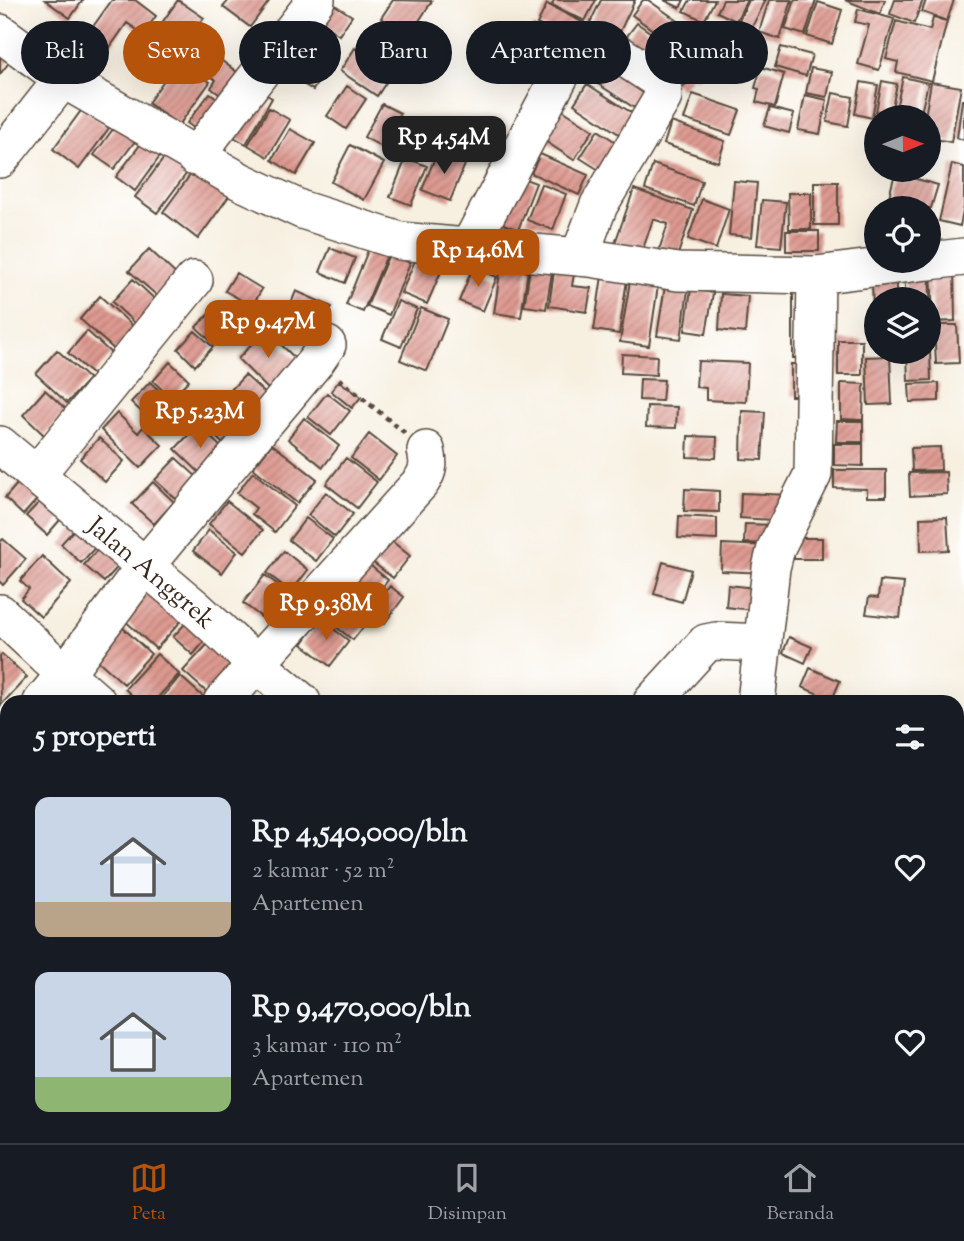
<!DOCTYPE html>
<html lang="id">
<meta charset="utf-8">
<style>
:root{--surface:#171b24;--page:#20242c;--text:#f1f3f6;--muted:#9ea1a6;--line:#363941;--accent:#b45309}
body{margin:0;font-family:"Sorts Mill Goudy",serif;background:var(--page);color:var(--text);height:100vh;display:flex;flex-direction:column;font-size:26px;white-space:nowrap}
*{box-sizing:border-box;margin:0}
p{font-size:23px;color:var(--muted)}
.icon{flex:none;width:38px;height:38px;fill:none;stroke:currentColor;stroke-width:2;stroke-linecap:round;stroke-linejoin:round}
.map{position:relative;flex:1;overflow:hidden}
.panel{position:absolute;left:0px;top:695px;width:964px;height:450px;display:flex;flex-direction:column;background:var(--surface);border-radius:21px 21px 0 0;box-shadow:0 7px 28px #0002}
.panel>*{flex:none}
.hud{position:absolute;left:21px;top:21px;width:922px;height:63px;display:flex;gap:14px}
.needle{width:46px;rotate:89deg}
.buttons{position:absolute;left:864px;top:105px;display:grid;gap:14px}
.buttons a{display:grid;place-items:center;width:77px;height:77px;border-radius:50%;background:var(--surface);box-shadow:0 7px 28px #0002;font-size:35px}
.price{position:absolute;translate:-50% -60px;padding:0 16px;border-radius:14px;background:var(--accent);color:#fff;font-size:23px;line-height:46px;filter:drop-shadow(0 2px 4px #0008)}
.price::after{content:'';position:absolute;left:50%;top:42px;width:21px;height:16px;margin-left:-10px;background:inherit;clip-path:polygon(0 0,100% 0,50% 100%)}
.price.current{background:#222;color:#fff}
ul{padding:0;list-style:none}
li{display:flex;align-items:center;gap:21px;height:175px;padding:0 35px}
li span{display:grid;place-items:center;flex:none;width:196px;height:140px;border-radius:14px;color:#555}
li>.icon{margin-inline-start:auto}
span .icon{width:84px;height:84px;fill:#fffc;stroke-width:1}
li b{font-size:30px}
h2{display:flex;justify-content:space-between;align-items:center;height:84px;padding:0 35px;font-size:30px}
.tag{padding:0 24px;border-radius:32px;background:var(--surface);box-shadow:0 7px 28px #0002;font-size:24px;line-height:63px}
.tag.current{background:var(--accent);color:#fff}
.tabs{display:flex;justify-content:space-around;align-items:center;height:98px;border-top:2px solid var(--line);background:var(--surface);font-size:19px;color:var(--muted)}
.tabs a{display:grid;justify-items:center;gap:4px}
.tabs .current{color:var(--accent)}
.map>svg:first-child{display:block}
.building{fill:url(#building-hatch)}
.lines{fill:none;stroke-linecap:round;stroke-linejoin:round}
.minor-casing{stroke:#57483b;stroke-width:40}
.path{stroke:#57483b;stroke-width:4.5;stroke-dasharray:5 5;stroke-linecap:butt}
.minor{stroke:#fff;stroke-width:37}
.labels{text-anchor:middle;stroke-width:5;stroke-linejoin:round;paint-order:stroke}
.street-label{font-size:26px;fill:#3b2a1e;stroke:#fff}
</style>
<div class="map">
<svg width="964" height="1143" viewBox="0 0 964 1143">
<defs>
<pattern id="building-hatch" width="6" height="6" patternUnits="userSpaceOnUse" patternTransform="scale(1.75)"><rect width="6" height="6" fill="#de9a91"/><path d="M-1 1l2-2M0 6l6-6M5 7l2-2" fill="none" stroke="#b57e76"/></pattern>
</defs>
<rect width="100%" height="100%" fill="#fff"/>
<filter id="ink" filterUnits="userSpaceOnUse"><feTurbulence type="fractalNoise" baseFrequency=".0143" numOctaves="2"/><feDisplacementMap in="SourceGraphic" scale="14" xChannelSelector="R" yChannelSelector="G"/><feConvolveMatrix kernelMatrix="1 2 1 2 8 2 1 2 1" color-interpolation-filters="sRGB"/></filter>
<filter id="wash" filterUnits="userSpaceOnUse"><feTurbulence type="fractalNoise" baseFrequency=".00686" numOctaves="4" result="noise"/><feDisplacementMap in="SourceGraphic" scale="28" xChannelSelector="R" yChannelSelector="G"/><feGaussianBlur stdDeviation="1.57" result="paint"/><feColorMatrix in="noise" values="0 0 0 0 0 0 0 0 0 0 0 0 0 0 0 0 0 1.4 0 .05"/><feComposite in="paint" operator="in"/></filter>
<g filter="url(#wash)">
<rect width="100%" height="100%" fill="#f7f0e1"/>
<g id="blocks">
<!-- building -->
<path class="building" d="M45 0H83L70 18Z
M112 0H135L156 16 143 34 127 23 108 50 87 35Z
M178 0 204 18 170 65 145 47Z
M229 0H270L250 27 223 7Z
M327 0 352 16 339 35 313 17Z
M393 0 432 1 409 36 381 18Z
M554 0H596L585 21 552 5Z
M601 0H635L615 42 587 29Z
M643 0H648L691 30 678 48 632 15Z
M664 0H684L680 8Z
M690 0H715L704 21 684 11Z
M723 0H747L736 21 717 12Z
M749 0H766L740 50 727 44Z
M769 0H792L780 39 759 32Z
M795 0H816L805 35 785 29Z
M845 0H885L880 14Z
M895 0H923L914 23 890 14Z
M926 0H954L947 21 922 12Z
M818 2 842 10 832 44 807 36Z
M547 4 584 23 574 43 537 24Z
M858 9 894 19 879 70 858 64 869 25 855 22Z
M933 18 947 21 932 81 896 72 898 62 886 59 896 21 930 30Z
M637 23 678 52 660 76 624 40Z
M533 26 571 45 560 65 524 46Z
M696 33 718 49 697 79 692 75 682 89 666 77Z
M0 37 18 51 0 74Z
M292 41 329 64 313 90 276 67Z
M385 41 405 54 377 96 340 71 355 48 373 60Z
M781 47 812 55 806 76 775 67Z
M519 48 559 68 549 89 509 68Z
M211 53 248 80 231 103 211 88 216 80 200 69Z
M179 59 210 82 179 125 148 103Z
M604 62 654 82 636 109 592 80Z
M761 67 784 74 775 107 756 102 759 89 755 88Z
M811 68 832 72 827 97 806 93Z
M903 77 928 83 920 117H894Z
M882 81 897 84 890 117H877V128L873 127Z
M861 82 878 85 872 118 855 114Z
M931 82 961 87 951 142 929 138V117H925Z
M587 84 635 115 622 136 574 104Z
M251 86 272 98 246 144 225 132Z
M347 86 366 99 346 129 327 116Z
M210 93 227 105 205 136 187 123Z
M833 93 853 97 848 126 827 122Z
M693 94 740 110 731 135 684 119Z
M805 95 827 100 820 134 798 130Z
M962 100H964V140L957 138Z
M382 104 400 113 382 147 364 137Z
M83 108 109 128 79 169 53 149Z
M269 108 290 120 268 157 248 145Z
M770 108 794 114 789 133 764 126Z
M561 109 593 130 574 160 542 139Z
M122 117 142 132 114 169 94 155Z
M671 122 725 141 718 162 664 144Z
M290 129 315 143 296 175 272 160Z
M598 130 617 143 599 170 580 158Z
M143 141 161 155 135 191 116 177Z
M350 145 384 163 364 200 331 182Z
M173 146 195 162 157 213 135 197Z
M438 150 466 162 450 201 422 190Z
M540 154 588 175 579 195 531 173Z
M406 158 427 166 411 205 390 197Z
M653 164 702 181 694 206 645 189Z
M952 164 964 167V207L960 226 939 221Z
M197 166 232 192 198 239 163 212Z
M895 173 938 185 931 208H913L888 201Z
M517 176 536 183 518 230 499 222Z
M734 181 757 183 752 237 729 235Z
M814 182H838V225H814Z
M541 184 566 194 553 230 527 220Z
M634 189 693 210 677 257 659 250 668 224 653 219 642 252 615 243Z
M788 193H811V229H789Z
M702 199 729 209 716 249 688 239Z
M762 200 786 202 781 247 757 245Z
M786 231H819V251H786Z
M330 248 355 258 345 283 320 272Z
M369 248 387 255 363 312 346 305Z
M149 249 181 279 162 300 129 271Z
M420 249 446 260 427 304 401 293Z
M389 254 410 263 389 315 367 306Z
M502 259 529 263 521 317 494 313Z
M531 263 553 266 546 309 524 306Z
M929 264 930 299H905V265Z
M954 264 955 321 933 322 931 265Z
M555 265 575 268 572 286 591 288 587 312 549 306Z
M473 267 497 277 483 311 459 301Z
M236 273 262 289 252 306 225 291Z
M872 274H896V299H877V323H873Z
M602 276 627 280 619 334 594 330Z
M813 278V358H793V279Z
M133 279 159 303 138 326 112 302Z
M630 281 658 286 649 346 620 342Z
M665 286 688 290 681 339 657 336Z
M691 289 713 293 706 334 685 331Z
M296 291 332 307 323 328 287 313Z
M721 294 748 296 745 333 719 330Z
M100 296 136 329 116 351 80 319Z
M398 301 417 309 401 347 382 339Z
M421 308 448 319 427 371 400 360Z
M214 309 232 326 215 345 196 327Z
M934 325H957L959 363 936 364Z
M265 329 298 361 270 391 238 359Z
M87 331 112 354 93 375 68 353Z
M195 331 213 347 195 366 178 349Z
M838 340H862V375H838Z
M57 350 89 379 67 403 36 374Z
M907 352H930L931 380 908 381Z
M622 354 657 356 656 375 621 373Z
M890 356 892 404 868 405 866 357Z
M698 361 748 363 746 402 706 400V388L696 387Z
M170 362 189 380 171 398 153 381Z
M791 364H806L813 396H791Z
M245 375 268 396 249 416 226 395Z
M640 379 664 380 662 401 639 400Z
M339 381 361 397 352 408 331 391Z
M150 382 169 400 150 420 131 402Z
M841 383 864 384 863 420 841 419Z
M939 383V401L910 402 909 384Z
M45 390 68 411 45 436 23 415Z
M327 393 350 411 331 435 308 417Z
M647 406 677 407 676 428 646 427Z
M223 407 245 428 226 447 205 426Z
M742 411 765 412 762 460 741 459Z
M117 413 138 433 143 427 162 445 140 468 101 430Z
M304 418 339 446 323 467 288 439Z
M837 421H863V442H836Z
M198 425 224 450 202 475 175 449Z
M369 434 397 456 379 480 351 458Z
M688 436 717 437 716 458 687 457Z
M99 438 124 461 105 482 80 459Z
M272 444 317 479 297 503 253 468Z
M834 444H863V466L834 465Z
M940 447 941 470 912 471 911 448Z
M176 458 198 478 177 500 155 480Z
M346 458 377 482 357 508 326 484Z
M834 470H886V497H867V489L834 488Z
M253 472 295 506 275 532 252 514 256 508 237 493Z
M946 472 947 494 910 496 909 473Z
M24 476 43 493 23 515 5 498Z
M153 482 174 502 154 524 132 504Z
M685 489 719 491V512L684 511Z
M326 492 353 514 335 537 308 515Z
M741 493 789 495V521L740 518Z
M46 495 66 513 47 535 26 516Z
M227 501 263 530 245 552 209 524Z
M679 516 717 518V540L678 538Z
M947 517 949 550 921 551 920 518Z
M306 518 333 539 316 561 289 540Z
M81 522 101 541 81 563 61 544Z
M745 524 775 525 774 544 744 543Z
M209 530 237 552 222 573 193 551Z
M388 538 410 556 393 578 370 560Z
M794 538H822V559H794Z
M3 539 26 559 3 585 0 582V542Z
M104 542 124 560 104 582 84 565Z
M722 544 768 546 767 573 721 571Z
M284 551 308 570 291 592 267 573Z
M42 556 71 583 41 617 21 599 29 589 20 581Z
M361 558 388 580 364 611 337 589Z
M663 562 691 570 682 602 654 594Z
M265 575 291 595 269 623 243 603Z
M157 579 191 610 156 649 122 618Z
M880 581 904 583 900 618 866 614 869 597 878 598Z
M728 585 764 589 762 611 726 607Z
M390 586 404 597 384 624 369 613Z
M342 600 368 621 353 640 326 619Z
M195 613 214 630 193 655 173 637Z
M321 619 349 641 330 666 302 644Z
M121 626 151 654 124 684 93 656Z
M217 634 245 659 211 696 183 671Z
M789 637 812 647 805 663 783 653Z
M2 654 27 677 1 705 0 656Z
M157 654 179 674 154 702H139L125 689Z
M810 668 840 681 832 700 802 687Z
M180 676 209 702H158Z
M3 780 7 784V819L0 812V783Z
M0 1010 7 1016 6 1058 0 1053Z
M4 1110 7 1113V1138H16L12 1143H0V1115Z
M94 1138H122L118 1143H100Z"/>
</g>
</g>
<g filter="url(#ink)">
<use href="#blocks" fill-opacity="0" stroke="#57483b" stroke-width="2"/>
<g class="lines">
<defs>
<g id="minor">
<path d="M0 33 63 79 240 181 302 210 400 241 590 258 678 272 816 275 928 261"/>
<path d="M195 157 316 0"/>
<path d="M0 159 63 79"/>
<path d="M469 247 571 55 590 46 605 45 657 79 663 90V97L599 205 579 257"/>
<path d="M929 261 964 257"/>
<path id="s1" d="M0 445 194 607 255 663 302 702"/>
<path d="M36 475 194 280"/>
<path d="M0 613 65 674 42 702"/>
<path d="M97 702 65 674 145 566 316 361 327 345"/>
<path d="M222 702 421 482C429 470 429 463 426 450"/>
<path d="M652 702 706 643 716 641 763 643"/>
<path d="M756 702 771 568 776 548 813 474 816 275"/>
<path d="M0 752 7 744"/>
<path d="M0 971 7 962"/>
<path d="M35 1143 40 1138"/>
<path d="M236 1143 241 1138"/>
</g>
</defs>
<!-- minor casing -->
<use href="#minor" class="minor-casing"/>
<!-- path -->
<path class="path" d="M339 379 405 433
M957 902 964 901
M375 1143 399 1138"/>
<!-- minor -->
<use href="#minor" class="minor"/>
</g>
</g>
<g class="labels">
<!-- street labels -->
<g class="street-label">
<text dy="9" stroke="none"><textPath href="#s1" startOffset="198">Jalan Anggrek</textPath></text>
</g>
</g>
</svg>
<div class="buttons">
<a><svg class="needle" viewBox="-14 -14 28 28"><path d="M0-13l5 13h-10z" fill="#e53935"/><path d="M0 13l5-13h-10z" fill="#9ea1a6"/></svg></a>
<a><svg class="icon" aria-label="locate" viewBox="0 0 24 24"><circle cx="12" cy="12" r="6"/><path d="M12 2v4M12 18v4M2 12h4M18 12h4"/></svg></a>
<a><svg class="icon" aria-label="layers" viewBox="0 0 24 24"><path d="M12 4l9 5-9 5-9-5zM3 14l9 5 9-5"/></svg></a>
</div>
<b class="price current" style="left:444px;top:176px">Rp 4.54M</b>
<b class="price" style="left:478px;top:289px">Rp 14.6M</b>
<b class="price" style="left:268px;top:360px">Rp 9.47M</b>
<b class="price" style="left:200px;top:450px">Rp 5.23M</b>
<b class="price" style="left:326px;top:642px">Rp 9.38M</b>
<div class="hud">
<a class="tag">Beli</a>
<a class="tag current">Sewa</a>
<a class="tag">Filter</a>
<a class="tag">Baru</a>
<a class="tag">Apartemen</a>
<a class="tag">Rumah</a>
</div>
<section class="panel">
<h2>5 properti<svg class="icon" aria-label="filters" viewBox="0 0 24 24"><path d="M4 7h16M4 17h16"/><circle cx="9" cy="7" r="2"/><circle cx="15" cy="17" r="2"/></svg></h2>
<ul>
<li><span style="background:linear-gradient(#c9d6e8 75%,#b9a48a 0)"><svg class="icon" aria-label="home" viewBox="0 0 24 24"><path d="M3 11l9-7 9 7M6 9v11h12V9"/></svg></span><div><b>Rp 4,540,000/bln</b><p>2 kamar · 52 m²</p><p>Apartemen</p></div><svg class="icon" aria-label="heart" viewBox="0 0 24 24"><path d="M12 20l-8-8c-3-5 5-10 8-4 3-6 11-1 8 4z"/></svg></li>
<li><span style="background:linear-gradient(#c9d6e8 75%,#8fb573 0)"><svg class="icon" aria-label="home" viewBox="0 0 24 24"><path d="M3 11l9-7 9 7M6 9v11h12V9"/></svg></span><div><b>Rp 9,470,000/bln</b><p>3 kamar · 110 m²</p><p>Apartemen</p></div><svg class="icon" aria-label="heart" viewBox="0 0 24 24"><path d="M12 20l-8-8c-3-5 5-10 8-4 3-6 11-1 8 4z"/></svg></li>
</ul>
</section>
</div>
<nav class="tabs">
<a class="current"><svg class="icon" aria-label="map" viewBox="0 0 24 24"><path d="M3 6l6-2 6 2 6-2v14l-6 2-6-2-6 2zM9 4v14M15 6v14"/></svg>Peta</a>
<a><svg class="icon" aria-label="saved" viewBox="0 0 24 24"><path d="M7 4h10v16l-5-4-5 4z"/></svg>Disimpan</a>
<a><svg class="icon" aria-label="home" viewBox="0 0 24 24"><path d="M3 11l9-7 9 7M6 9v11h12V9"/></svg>Beranda</a>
</nav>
